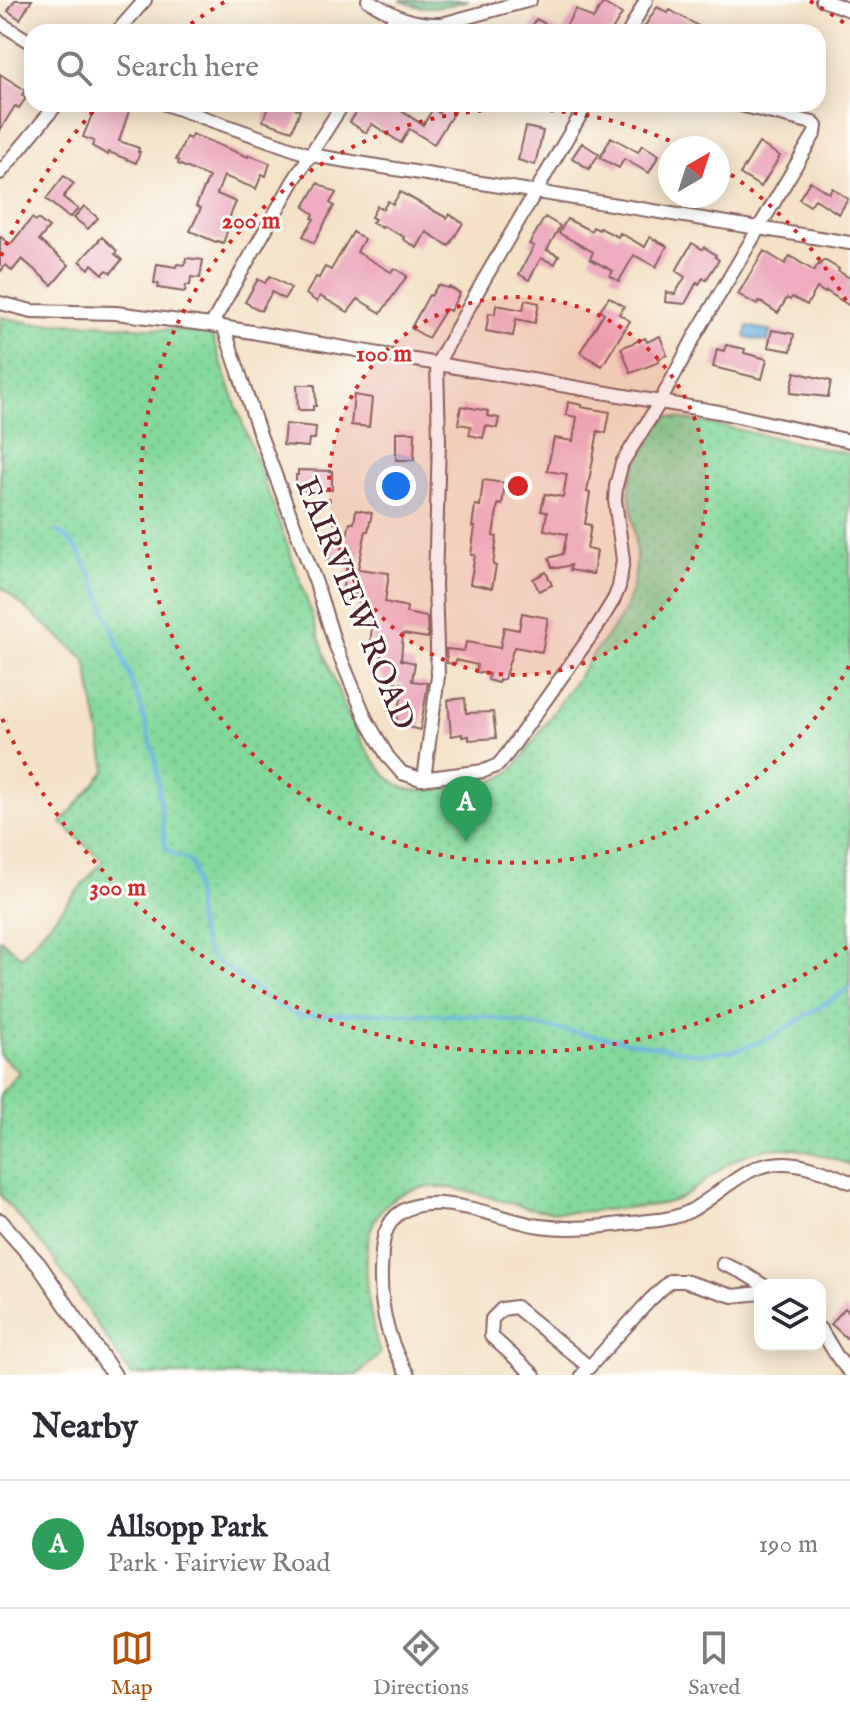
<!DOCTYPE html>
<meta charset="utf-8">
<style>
body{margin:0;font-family:"IM FELL English",serif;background:#f2f2f3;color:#2b2b33}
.controls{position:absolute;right:24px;bottom:24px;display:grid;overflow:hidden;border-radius:16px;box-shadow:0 4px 20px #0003}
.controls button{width:72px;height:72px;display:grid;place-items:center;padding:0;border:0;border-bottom:2px solid #e1e1e2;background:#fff;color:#2b2b33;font:40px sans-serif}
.compass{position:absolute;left:658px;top:136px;width:72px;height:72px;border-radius:50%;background:#fff;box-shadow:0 4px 20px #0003;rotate:39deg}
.you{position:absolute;left:396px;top:486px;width:28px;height:28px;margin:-20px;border:6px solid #fff;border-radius:50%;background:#1a73e8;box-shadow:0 0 0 12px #1a73e833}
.badge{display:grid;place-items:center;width:52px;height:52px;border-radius:50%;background:#b45309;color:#fff;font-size:26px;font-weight:700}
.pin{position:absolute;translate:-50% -66px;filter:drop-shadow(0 2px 4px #0008)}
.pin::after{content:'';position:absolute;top:42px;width:28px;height:24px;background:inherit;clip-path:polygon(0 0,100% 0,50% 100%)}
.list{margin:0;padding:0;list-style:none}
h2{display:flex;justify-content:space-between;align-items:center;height:104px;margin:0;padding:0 32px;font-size:34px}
h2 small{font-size:26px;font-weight:400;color:#7c7c81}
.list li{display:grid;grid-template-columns:52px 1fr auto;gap:24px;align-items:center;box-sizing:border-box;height:128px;padding:0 32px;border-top:2px solid #e1e1e2}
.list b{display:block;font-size:30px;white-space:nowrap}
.list p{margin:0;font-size:26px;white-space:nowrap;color:#7c7c81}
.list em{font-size:26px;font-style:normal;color:#7c7c81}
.icon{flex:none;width:44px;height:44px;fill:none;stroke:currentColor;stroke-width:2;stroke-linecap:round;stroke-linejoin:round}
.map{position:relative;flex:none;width:850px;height:1375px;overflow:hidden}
.search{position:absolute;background:#fff;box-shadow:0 4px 20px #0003;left:24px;right:24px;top:24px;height:88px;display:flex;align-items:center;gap:20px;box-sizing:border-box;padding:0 28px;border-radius:24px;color:#7c7c81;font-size:30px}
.sheet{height:232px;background:#fff}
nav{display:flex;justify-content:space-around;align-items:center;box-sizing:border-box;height:112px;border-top:2px solid #e1e1e2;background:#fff;font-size:22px;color:#7c7c81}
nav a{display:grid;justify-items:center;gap:4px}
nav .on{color:#b45309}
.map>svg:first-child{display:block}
</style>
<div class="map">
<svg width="850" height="1375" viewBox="0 0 850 1375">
<defs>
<pattern id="forest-crowns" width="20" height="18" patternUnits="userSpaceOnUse" patternTransform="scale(2)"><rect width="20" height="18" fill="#6ab882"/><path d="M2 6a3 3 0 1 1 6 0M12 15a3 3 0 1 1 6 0" fill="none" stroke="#59956b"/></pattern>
<pattern id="park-dots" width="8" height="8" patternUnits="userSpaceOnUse" patternTransform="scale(2)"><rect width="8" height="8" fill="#83d89a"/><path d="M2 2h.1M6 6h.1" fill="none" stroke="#73b985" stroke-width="1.8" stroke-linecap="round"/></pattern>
</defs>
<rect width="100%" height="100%" fill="#fdfcf7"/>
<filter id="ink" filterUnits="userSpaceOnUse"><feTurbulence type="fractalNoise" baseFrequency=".0125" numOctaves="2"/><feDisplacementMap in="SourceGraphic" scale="16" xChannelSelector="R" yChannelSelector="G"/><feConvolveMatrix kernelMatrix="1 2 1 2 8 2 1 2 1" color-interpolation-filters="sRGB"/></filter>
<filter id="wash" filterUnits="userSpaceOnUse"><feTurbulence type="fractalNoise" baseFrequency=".006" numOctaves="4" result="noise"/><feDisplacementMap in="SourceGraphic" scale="32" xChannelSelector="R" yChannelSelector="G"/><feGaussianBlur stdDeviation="1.8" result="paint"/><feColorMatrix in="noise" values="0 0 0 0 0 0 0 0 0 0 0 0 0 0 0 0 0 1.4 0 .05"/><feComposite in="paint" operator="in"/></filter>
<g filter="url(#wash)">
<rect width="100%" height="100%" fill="#f4e1c6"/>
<!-- forest -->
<path fill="url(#forest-crowns)" stroke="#5a6c56" stroke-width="2" d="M400 0H469C444 7 424 12 400 0Z"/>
<!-- park -->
<path fill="url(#park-dots)" stroke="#667c62" stroke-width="2" d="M0 317 31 323 98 324 211 333C239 417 271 499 301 583 322 642 343 728 386 775 401 792 420 792 441 789 460 787 484 787 500 778 517 770 529 748 539 733 558 706 576 680 594 653 602 642 612 631 619 619 639 585 638 558 633 520 631 506 628 492 631 478 636 456 655 435 667 416L716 425 850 454V1165C804 1147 767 1137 723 1167 708 1178 695 1191 678 1199 662 1206 643 1206 625 1208 592 1211 560 1215 528 1208 484 1198 428 1169 388 1203 351 1234 369 1314 380 1354L357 1375H131L51 1255 0 1195V1094L19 1072 0 1055V939L21 957 103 861 61 823 106 770 86 660 0 586Z"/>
<!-- water -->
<path fill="#67b2e0" stroke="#586886" stroke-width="2" d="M748 326 770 331 768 342 745 337Z"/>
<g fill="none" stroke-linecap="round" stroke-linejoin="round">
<!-- stream -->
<path stroke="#67b2e0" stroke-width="4" d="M57 531 70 541 80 553 99 592 140 704 156 762 165 846C175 861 184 852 192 865 198 894 193 931 210 956L280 1007 301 1016 376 1013 482 1016 699 1054 734 1051 770 1038 850 988"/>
</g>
<g id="blocks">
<!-- building -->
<path fill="#edacbf" d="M15 0H32L20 19 8 11Z
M603 3 622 14 611 32H562L576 9 593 19Z
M657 7 668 13 670 10 709 32H641Z
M536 19 561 32H529Z
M0 74 25 90 22 95 26 98 19 108 15 106 0 130Z
M75 104H126L125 106 130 108 119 141 139 148 138 152H140L136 163 109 152 108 155 92 146 94 141 83 137 93 112Z
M269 104H282L300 110 292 131 263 121Z
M362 104H391L423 125 433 109 439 113 445 104H448L456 109 434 144 409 129 401 143 372 124 366 133 350 122Z
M526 127 543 131 535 165 518 160Z
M192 134 248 157 249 155 270 163 266 176 262 174 256 189 224 176 217 194 236 202 224 230 227 232 223 243 217 241 216 242 190 231 201 208 196 206 209 177 178 164 179 161 176 160 186 137 190 139Z
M611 137 638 152 642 145 659 155 649 173 624 159 619 168 600 158Z
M582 143 599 154 589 169 572 158Z
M759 143 780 156 761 187 740 174Z
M64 176 74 184 63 197 78 209 71 217 69 216 68 217 46 199Z
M810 181 829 193 832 188 848 199 839 214 815 199 810 206 799 199Z
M318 183 336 193 330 203 334 206 314 243 303 236 314 219 312 218 314 214 304 207Z
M400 192 447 218 449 214 463 223 449 246 426 232 417 248 403 239 404 237 383 226 382 228 372 223 375 219 371 217 377 206 383 209 388 201 393 204Z
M84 206 98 218 88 229 74 218Z
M545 217 560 226 547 250 559 256 555 264 541 258 529 280 519 274 534 246 529 244Z
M32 218 36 221 38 219 49 228 39 240 69 265 52 285 22 259 12 271 6 265 0 272V236L10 245Z
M567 219 591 231 593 227 599 230 600 228 618 237 620 233 645 247 650 237 667 246 656 267 634 255 619 281 610 276 613 271 590 259 593 252 559 233Z
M353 232 364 239 357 252 391 272 394 268 407 276 381 313 358 299 348 312 320 296 317 302 306 294 316 277 319 278 325 267 331 270Z
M102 237 117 251 115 254 122 260 111 273 107 270 103 274 92 264 89 269 80 261Z
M692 243 702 249 704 247 716 255 715 257 719 260 706 280 703 278 699 284 697 282 685 304 665 302 666 292 675 294 685 277 676 271Z
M764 251 785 264 790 256 814 271 818 265H819L824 260 839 269 838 271 850 278V306L826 291 825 293 817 288 807 305 792 297 790 300 787 298 778 313 759 301 757 305 738 294Z
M186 258 203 260 200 278 191 277 190 285H186L185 292 158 288 159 284 154 283 157 264 176 267 177 264 185 265Z
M270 276 291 288 284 299 272 292 261 311 245 302 258 279 265 283Z
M438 285 448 288 449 287 460 293 450 311 446 309 428 338 411 328 429 295 431 296Z
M609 297 624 306 619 314 630 321 602 366 580 352 604 313 600 310Z
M525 300 539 303 535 323 516 319 513 336 486 331 489 313 495 314 496 305 523 310Z
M772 330 794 334 791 351 768 347Z
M660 336 667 355 658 359 659 362 631 373 621 348 645 338 647 342Z
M726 345 745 349 744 353 767 359 762 379 713 367 717 349 724 351Z
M795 372 831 381 828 397 790 393Z
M297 385H315L316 406H313V410H298Z
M354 395 372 398 369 427 351 425Z
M568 402 582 405 581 407 610 412 606 433 598 431 587 492 590 493 585 524 591 525 587 549 597 551 593 574 570 570 571 565 558 568 552 567 549 558 563 554 567 534 544 530 547 512 541 511 545 494 563 497 567 474 547 471 554 438 573 441 577 417 566 415Z
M461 406 488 411 487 416 499 418 497 428 486 426 483 438 469 435 471 426 458 424Z
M285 424 316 427 315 439H309L308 447 283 445Z
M396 432H415L414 460H396Z
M298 470 332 471V490H296V475H298Z
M483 480 505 483 502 505 498 504 493 536 497 537 493 565 496 566 492 588 470 584 475 555H471L475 527H472L475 505 480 506Z
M356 510 372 513 368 531H366L358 569 389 573 385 602 407 607 406 613 427 617 428 638 403 634 401 660 415 663 412 681 428 683 420 730 396 724 404 684 383 680V676L378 675 383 650 370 649 372 623 355 619 361 595 342 592 347 564 328 560 333 534 347 536 350 523H354Z
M546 572 552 585 539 591 533 579Z
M522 613 548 618 542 652 514 647 504 679 499 680 498 683 488 680 489 674 476 672 477 665 456 660 455 664 447 663 446 649 464 651 466 642 500 648 504 627 519 630Z
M465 698 466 713 493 712 496 738 469 740V736L462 737V734L451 736 448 700Z
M845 1308 850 1313V1341L831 1324Z"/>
</g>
</g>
<g filter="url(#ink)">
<use href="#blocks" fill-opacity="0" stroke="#866361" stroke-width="2"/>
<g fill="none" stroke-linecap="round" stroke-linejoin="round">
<!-- minor casing -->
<g stroke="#866361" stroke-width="16">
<path id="minor" d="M368 0C395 16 410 25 442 24L530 0
M822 0 850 10
M0 23 32 43
M117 32 145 0
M387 32 395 16
M629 32 646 0
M165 104 310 155 850 243
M0 173 57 104
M0 303 32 311 116 313 211 325 660 402 719 412 850 441
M211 325 294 180 343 104
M224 328 259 432 316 583 335 644 366 719 388 757 402 773 421 779 484 771 498 765 507 754 597 627 614 599 619 587 623 560 615 500 616 486 622 463 660 402 696 334 815 133 816 126 813 123 736 104
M424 779 438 676 435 585 439 440 437 364 485 278 587 104
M723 1264 742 1272 763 1285
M820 1329C832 1345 834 1357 850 1372
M408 1375C388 1343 380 1308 381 1271 382 1259 381 1246 385 1234 405 1174 500 1221 540 1226 576 1231 612 1225 649 1221 663 1220 677 1218 690 1211 723 1193 745 1162 786 1163 808 1164 830 1173 850 1182
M534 1375 491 1336 492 1319 502 1309 516 1307 589 1367
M582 1375 650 1300 670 1281H684L733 1296 760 1293"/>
</g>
<!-- tertiary casing -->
<g stroke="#866361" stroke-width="18">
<path id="tertiary" d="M0 1221 39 1265 114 1375"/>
</g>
<!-- minor -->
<use href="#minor" stroke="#fff" stroke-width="12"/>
<!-- tertiary -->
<use href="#tertiary" stroke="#fff" stroke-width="14"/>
</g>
</g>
<!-- distance rings -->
<circle cx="518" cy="486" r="189" fill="#d62828" fill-opacity=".12"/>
<g fill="none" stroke="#d62828" stroke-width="4" stroke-dasharray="4 8">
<circle cx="518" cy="486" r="189"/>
<path d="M849 666A377 377 0 1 1 683 147M721 168A377 377 0 0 1 849 306"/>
<path d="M847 947A566 566 0 0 1 1 716M1 256A566 566 0 0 1 97 107M181 31A566 566 0 0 1 226 1M810 1A566 566 0 0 1 847 25"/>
</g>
<g text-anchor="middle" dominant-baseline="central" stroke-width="6" stroke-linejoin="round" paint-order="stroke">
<!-- street labels -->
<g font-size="32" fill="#4a1f2b" stroke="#fdfcf7">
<text transform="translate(354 604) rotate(68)">FAIRVIEW ROAD</text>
</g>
</g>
<circle cx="518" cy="486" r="12" fill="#d62828" stroke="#fdfcf7" stroke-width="4"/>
<g font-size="24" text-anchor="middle" font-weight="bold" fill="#d62828" stroke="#fdfcf7" stroke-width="6" stroke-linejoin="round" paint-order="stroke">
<text x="251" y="228">200 m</text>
<text x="384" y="361">100 m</text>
<text x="118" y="895">300 m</text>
</g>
</svg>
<div class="controls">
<button><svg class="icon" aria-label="layers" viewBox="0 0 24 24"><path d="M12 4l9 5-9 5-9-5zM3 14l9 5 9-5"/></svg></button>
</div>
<svg class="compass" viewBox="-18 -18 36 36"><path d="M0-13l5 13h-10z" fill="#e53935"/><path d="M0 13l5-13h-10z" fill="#7c7c81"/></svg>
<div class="you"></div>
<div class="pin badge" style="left:466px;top:842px;background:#2e9e5b">A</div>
<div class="search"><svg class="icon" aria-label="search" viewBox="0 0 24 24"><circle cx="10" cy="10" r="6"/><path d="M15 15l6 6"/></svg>Search here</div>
</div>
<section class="sheet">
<h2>Nearby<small></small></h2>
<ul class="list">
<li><span class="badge" style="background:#2e9e5b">A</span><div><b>Allsopp Park</b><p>Park · Fairview Road</p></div><em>190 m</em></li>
</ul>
</section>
<nav>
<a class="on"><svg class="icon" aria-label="map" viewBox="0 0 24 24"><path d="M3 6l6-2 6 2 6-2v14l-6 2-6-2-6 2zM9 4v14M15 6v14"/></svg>Map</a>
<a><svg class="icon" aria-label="directions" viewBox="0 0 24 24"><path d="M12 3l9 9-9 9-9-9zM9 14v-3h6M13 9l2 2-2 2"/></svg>Directions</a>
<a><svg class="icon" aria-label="saved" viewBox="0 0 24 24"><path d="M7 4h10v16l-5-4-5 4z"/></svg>Saved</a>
</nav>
